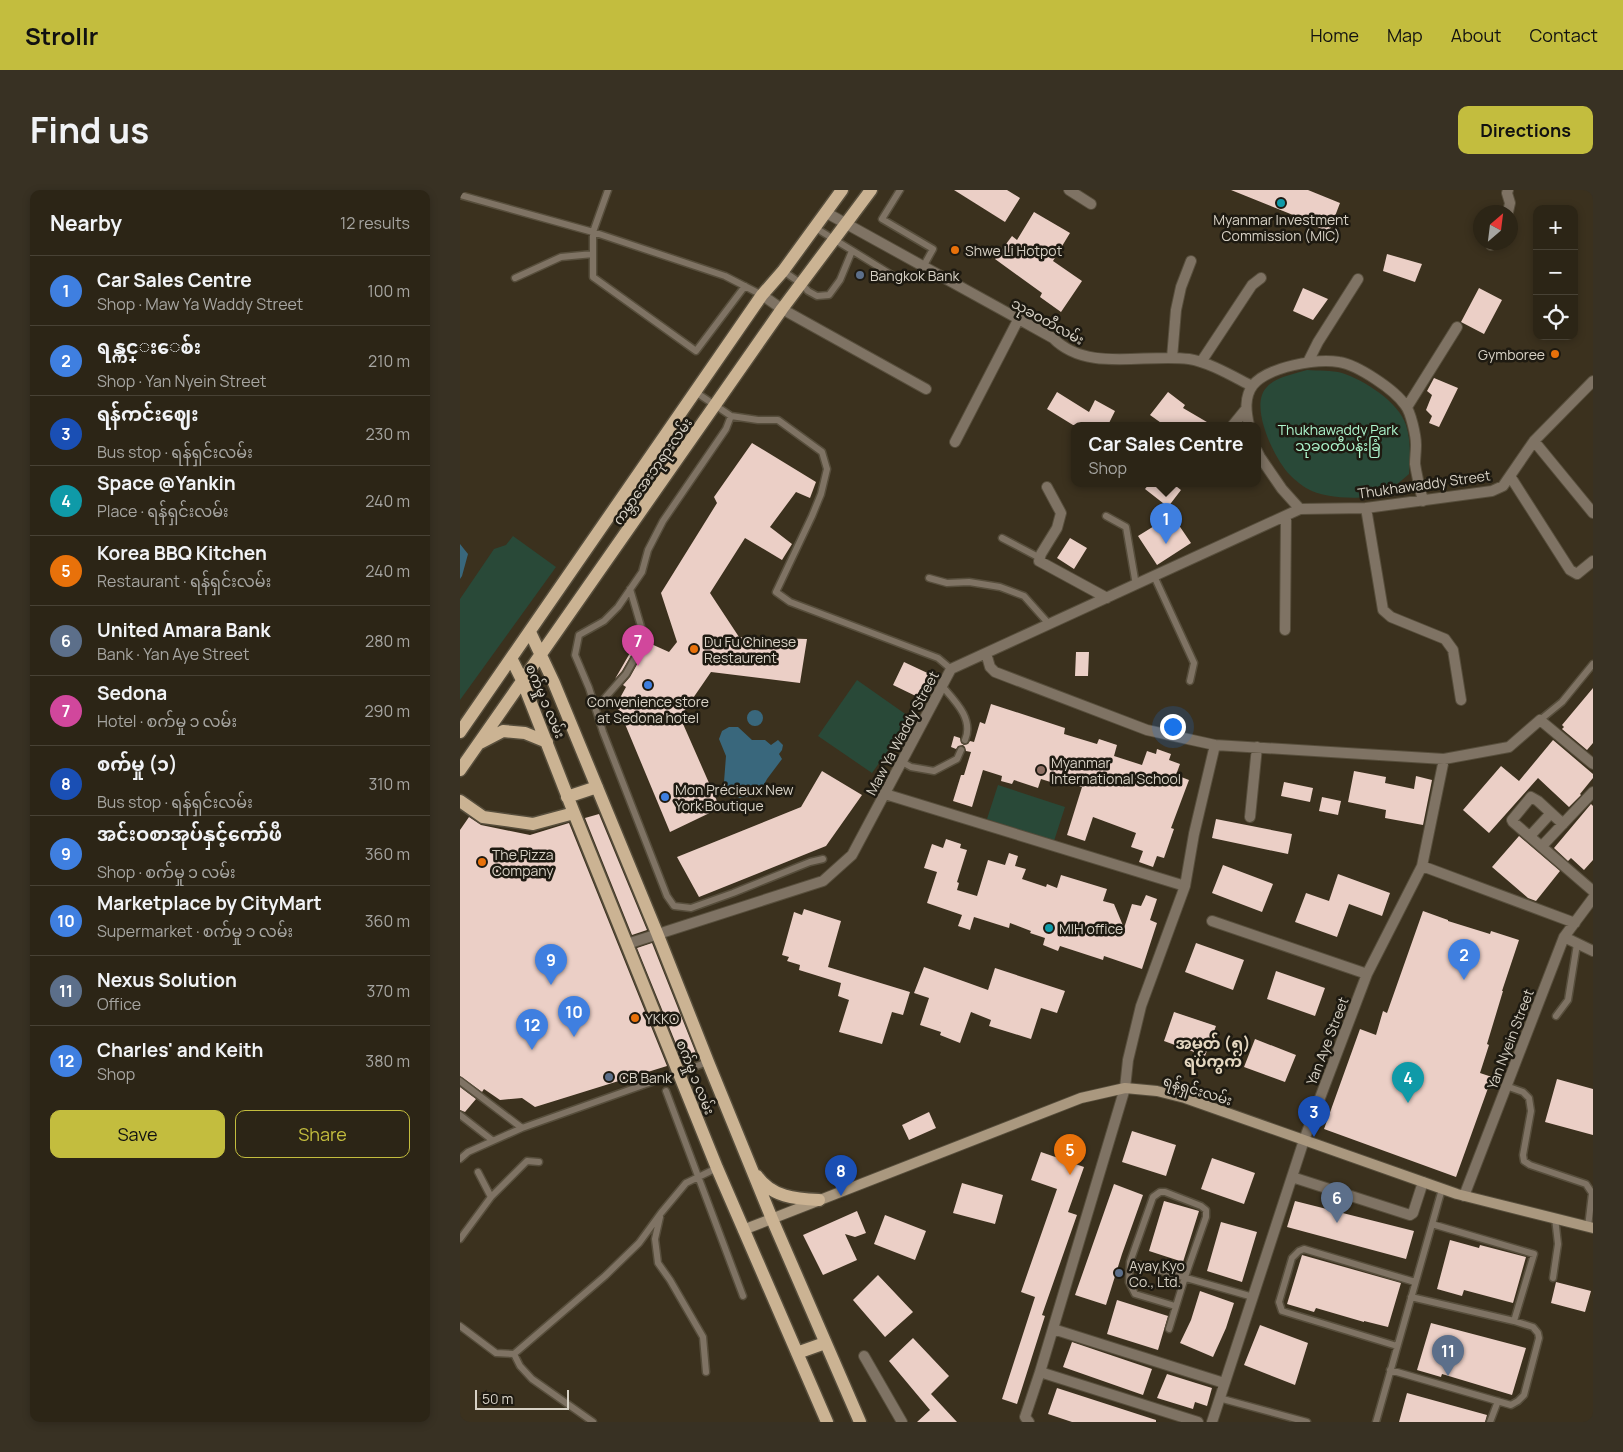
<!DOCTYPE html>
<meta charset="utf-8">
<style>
body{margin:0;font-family:Manrope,"Noto Sans Myanmar",sans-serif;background:#383123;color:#f1f3f6}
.controls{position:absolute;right:15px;top:15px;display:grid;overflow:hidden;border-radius:10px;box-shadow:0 2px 8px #0003}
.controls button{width:45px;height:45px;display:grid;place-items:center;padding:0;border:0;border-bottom:1px solid #484235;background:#2c2516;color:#f1f3f6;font:25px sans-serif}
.compass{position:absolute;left:1013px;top:15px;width:45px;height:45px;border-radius:50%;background:#2c2516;box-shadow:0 2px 8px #0003;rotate:28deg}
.scale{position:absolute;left:15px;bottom:12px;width:94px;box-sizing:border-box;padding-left:5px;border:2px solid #d7d1c5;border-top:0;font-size:14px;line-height:18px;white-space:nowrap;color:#d7d1c5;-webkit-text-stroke:4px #1e1a11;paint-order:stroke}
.you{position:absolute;left:712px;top:536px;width:18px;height:18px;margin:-12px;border:4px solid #fff;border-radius:50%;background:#1a73e8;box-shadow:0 0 0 8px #1a73e833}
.badge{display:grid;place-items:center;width:32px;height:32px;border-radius:50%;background:#c3bd3e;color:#fff;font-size:16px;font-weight:700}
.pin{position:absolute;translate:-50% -41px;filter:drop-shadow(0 1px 2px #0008)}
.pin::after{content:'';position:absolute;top:26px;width:18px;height:15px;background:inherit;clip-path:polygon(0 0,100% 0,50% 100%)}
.popup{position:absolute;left:611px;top:232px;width:190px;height:65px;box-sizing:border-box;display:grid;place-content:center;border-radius:10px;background:#2c2516;filter:drop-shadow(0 1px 4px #0005);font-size:16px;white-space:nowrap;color:#a6a5a1}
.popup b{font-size:19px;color:#f1f3f6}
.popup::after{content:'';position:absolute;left:50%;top:100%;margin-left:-10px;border:10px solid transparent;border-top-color:#2c2516}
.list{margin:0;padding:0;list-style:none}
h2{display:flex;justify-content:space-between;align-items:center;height:65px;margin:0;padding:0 20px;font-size:21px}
h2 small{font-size:16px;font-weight:400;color:#a6a5a1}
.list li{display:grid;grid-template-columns:32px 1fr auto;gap:15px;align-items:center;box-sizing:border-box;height:70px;padding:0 20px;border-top:1px solid #484235}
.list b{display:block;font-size:19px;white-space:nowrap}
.list p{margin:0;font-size:16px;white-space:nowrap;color:#a6a5a1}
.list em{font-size:16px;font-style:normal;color:#a6a5a1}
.actions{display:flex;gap:10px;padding:15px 20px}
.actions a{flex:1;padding:11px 0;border:1px solid #c3bd3e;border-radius:10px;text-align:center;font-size:18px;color:#c3bd3e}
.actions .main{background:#c3bd3e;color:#111}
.icon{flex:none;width:28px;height:28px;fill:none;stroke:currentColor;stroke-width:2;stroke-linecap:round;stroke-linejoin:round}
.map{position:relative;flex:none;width:1133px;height:1232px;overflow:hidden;border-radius:10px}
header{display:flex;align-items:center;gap:30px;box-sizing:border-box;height:70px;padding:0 25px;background:#c3bd3e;color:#111}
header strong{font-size:24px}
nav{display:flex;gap:28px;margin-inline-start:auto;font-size:18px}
.intro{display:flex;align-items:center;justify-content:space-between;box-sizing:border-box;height:120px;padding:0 30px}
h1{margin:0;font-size:35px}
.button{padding:12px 22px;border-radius:10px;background:#c3bd3e;color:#111;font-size:18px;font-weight:700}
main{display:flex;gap:30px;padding:0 30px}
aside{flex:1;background:#2c2516;border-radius:10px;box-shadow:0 2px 8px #0003}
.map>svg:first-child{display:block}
</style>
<header>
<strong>Strollr</strong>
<nav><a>Home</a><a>Map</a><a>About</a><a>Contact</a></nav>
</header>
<div class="intro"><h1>Find us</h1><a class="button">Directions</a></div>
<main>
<aside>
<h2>Nearby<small>12 results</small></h2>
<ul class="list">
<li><span class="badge" style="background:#3f7fe0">1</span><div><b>Car Sales Centre</b><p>Shop · Maw Ya Waddy Street</p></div><em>100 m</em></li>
<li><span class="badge" style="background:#3f7fe0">2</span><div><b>ရန္ကင္းေစ်း</b><p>Shop · Yan Nyein Street</p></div><em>210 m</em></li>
<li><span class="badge" style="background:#1a4fb4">3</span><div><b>ရန်ကင်းဈေး</b><p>Bus stop · ရန်ရှင်းလမ်း</p></div><em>230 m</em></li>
<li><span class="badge" style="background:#0f9aa8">4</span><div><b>Space @Yankin</b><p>Place · ရန်ရှင်းလမ်း</p></div><em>240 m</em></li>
<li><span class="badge" style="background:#e8710a">5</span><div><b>Korea BBQ Kitchen</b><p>Restaurant · ရန်ရှင်းလမ်း</p></div><em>240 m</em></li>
<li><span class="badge" style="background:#5c6f8a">6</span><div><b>United Amara Bank</b><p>Bank · Yan Aye Street</p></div><em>280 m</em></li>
<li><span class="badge" style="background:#d1479c">7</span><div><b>Sedona</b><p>Hotel · စက်မှု ၁ လမ်း</p></div><em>290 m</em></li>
<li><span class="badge" style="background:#1a4fb4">8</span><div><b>စက်မှု (၁)</b><p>Bus stop · ရန်ရှင်းလမ်း</p></div><em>310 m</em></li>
<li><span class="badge" style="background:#3f7fe0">9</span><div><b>အင်းဝစာအုပ်နှင့်ကော်ဖီ</b><p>Shop · စက်မှု ၁ လမ်း</p></div><em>360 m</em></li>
<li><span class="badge" style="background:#3f7fe0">10</span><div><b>Marketplace by CityMart</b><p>Supermarket · စက်မှု ၁ လမ်း</p></div><em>360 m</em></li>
<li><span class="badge" style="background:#5c6f8a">11</span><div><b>Nexus Solution</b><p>Office</p></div><em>370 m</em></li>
<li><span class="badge" style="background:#3f7fe0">12</span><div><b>Charles' and Keith</b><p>Shop</p></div><em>380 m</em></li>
</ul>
<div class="actions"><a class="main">Save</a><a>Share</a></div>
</aside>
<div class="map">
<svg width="1133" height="1232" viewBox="0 0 1133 1232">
<rect width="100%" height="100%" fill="#3b311e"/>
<!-- green -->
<path fill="#294938" d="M847 180C858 181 872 180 882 183 904 190 939 212 946 235 951 250 950 269 949 284 939 293 929 301 916 305 901 310 862 308 848 299 842 296 835 290 830 285 815 270 789 217 806 198 815 187 834 184 847 180Z
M53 346 96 377 0 510V409L34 359 46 355Z
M397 490 451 528 412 583 358 546Z
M538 595 605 617 594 651 527 629Z"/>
<!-- water -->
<path fill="#39677c" d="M0 354 8 364 2 386 0 389Z
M287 528a8 8 0 1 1 16 0a8 8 0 1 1-16 0Z
M269 537H278L292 550H305L311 555 318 550 323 555 322 560 319 564 322 569 307 589 301 600 295 605 280 608 272 605 264 592 266 566 259 549 262 541Z"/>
<!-- building -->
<path fill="#ebcfc6" d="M494 0H547L560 8 545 32Z
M771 0H848L880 13 869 42 838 29V27Z
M574 22 610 43 593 71 622 91 601 122 580 107 582 103 535 69 552 46 557 50Z
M927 64 962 74 955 92 923 81Z
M843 98 868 109 853 130 833 121Z
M1019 98 1042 110 1024 144 1001 132Z
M974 188 998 198 979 237 969 233 972 226 966 220 972 205 967 201Z
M597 202 629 222 635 210 655 221 648 235H613L587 219Z
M708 202 725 215 723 218 752 235H704L690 225Z
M292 253 356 292 350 308 336 302 310 337 332 354 322 370 285 348 250 403 279 447 347 449 340 493 251 482 220 527 260 618 210 642 165 534 169 528 155 517 166 497 163 495 170 487 189 453 209 462 217 452 201 403 257 313 254 307Z
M690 293H712L721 300 708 317 685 299Z
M712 325 731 353 697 375 678 346Z
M610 348 627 358 614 379 597 368Z
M178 449 180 450 162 481 155 489Z
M616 462H629L628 486H615Z
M444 472 476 487 464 510 433 495Z
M1133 498V553L1127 560 1102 539 1104 537 1102 535Z
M531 514 605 538 604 544 637 554 639 549 657 555 654 566 682 575 687 561 696 564 697 559 711 564 709 570 720 574 716 585 729 590 711 638 714 639 704 668 697 666 693 677 679 672 683 661 671 657 676 643 633 627 625 651 607 645 622 597 601 590 600 595 581 589 578 598 554 590 552 594 541 591 542 586 523 580 512 617 493 611 501 585H504L511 562 506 561 505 557 503 555 498 556 496 559 491 557 494 546 500 548 501 553 504 555 508 554 510 551 514 552 520 532 525 534Z
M1093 550 1133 584V588L1120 604 1121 605 1109 617 1078 588 1029 643 1003 620 1041 576 1059 591Z
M362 581 402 605 366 656 239 707 217 667 341 617Z
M894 581 926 587 925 593 954 599 956 586 972 590 963 635 925 628 926 620 888 612Z
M824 592 853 598 850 612 821 606Z
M862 607 881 611 878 625 859 621Z
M1131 614 1133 616V670L1124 680 1111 668 1108 671 1094 658Z
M139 624 141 629 187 740 172 745 125 628Z
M9 627 21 635 70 645 109 633 207 876 75 917 62 908 40 910 24 899 22 902 0 886V640Z
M756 629 832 644 828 664 752 648Z
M1059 646 1100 681 1076 711 1068 708 1032 677Z
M486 649 501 654 500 658 507 660 497 692 499 693 497 700 517 706 528 670 545 675 549 663 558 666 555 676 566 679 562 689 586 697 587 694 597 698 601 685 647 699 643 711 654 714 664 738 672 714 681 716 686 705 697 709 690 730 697 733 682 779 644 766 643 770 600 756 598 761 583 755 585 748 570 743 571 741 550 733 549 738 514 727 510 740 498 736 502 725 467 713 477 682 464 678 472 654 483 658Z
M763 675 813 694 802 722 752 703Z
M878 684 930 703 922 726 889 714 877 747 835 732 846 703 869 711Z
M344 719 381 731 368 777 450 802 443 825 432 822 422 854 379 842 389 810 378 806 381 793 339 780 340 775 327 771 329 767 322 765 334 722 342 725Z
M963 721 988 730V731L1030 744 1031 741 1059 750 1042 801H1043L1027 854 1029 855 1020 883 1032 887 996 987 864 939 900 839 916 845 923 821 927 823Z
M192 753 237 866 223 871 177 758Z
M736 753 784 770 773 800 725 782Z
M464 777 528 800 535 778 605 801 597 823 581 818 571 849 529 836 531 830 511 822 500 853 480 845 481 842 460 835 469 808 454 803Z
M816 781 865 798 855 826 807 809Z
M714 822 756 836 745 866 704 851Z
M795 849 836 865 825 892 784 877Z
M1097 889 1133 899V945L1085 932Z
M0 897 16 909 5 922 0 920Z
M469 922 476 938 449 950 442 935Z
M672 941 716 955 706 986 662 972Z
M581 962 624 977 608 1022 617 1025 582 1125 585 1126 557 1214 542 1209 575 1107 561 1102 597 999 571 990Z
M752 968 795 983 784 1014 741 999Z
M502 993 543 1005 535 1034 493 1023Z
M654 994 683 1005 662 1064 646 1115 615 1105Z
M704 1011 739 1021 723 1072 689 1061Z
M835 1011 954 1041 946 1069 827 1037Z
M397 1021 406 1043 395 1047 385 1044 397 1070 363 1085 343 1045Z
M425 1025 466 1041 455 1070 414 1054Z
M761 1032 797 1042 782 1092 747 1081Z
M990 1050 1019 1058 1020 1055 1066 1067 1053 1113 1004 1100 1002 1106 977 1099Z
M842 1065 941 1093 928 1137 904 1131V1132L856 1118 854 1122 827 1114Z
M418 1085 453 1122 425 1147 393 1110Z
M1096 1092 1131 1101 1125 1122 1091 1113Z
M740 1101 774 1113 766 1138 753 1167 720 1153 731 1130Z
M657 1110 708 1126 698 1160 647 1144Z
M971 1133 1066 1158 1052 1205 982 1184 981 1187 957 1180Z
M800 1135 848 1153 835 1195 784 1175Z
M453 1148 489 1186 471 1204 497 1232H457L470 1220 429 1171Z
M612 1152 692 1179 683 1205 603 1177Z
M707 1184 752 1198 747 1216 735 1212 733 1219 697 1208Z
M597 1198 696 1230V1232H612L588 1224Z
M947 1203 1027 1225 1025 1232H939Z"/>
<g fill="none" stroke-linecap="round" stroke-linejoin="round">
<!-- lane casing -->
<g stroke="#574e3c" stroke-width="9">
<path id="lane" d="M148 0 133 42V87L236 161 285 96
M440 0 422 29 473 59 463 77
M0 5 133 42 265 86 302 105
M354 37 432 85
M323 81 342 94 348 101 357 106 369 105 380 90 392 61
M55 88 101 67 133 64
M234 201 271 226 266 239 203 331 188 360 182 382 158 417 144 431 119 445 115 465 129 498 143 542 207 706 214 716 231 718 273 703 350 672 363 669
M271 226 298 230H318L362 262 367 279 361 304 352 326 316 402 330 412 478 468 491 479
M646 326 666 337 676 395
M542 348 580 368
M694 386 734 473 730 491
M469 388 487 393 509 392 540 397 564 406 589 434
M482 496C495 511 514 529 505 550
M136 518 166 484 185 450 170 399
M1080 530 1102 512 1133 474
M442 572 451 577 474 581 497 569 501 560
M1096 826 1108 810 1117 754
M0 891 62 938
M1046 896 1063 902 1069 908 1071 921 1063 965 1064 971 1070 975 1126 994 1132 1003 1128 1037
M206 901 283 1106
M0 925 32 950
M0 969 8 962 62 938 248 872
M18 982 31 1007
M200 1027 195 1049 198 1073 210 1090 243 1147 246 1182
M972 1034 1074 1064 1054 1131
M0 1049 31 1007 67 971 79 972
M670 1072 669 1092 675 1104 715 1116
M1093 1088 1098 1054 1095 1028
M0 1136 36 1163 54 1164
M709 1139 725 1087 746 1027V1020L741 1016 705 1002H700L693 1007 670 1072 793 1107
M937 1156 822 1121 819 1112 832 1068 839 1061 844 1059 955 1092
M930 1180 1051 1215 1058 1211 1064 1205 1079 1148 1078 1143 1073 1137 1054 1131 951 1107
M759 1208 847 1232
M133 1232 72 1189 60 1176 54 1164 145 1086 179 1053 201 1023 226 993 257 978
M916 1232 982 999
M1030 1232 1038 1211"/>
</g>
<!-- street casing -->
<g stroke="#574e3c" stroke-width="12">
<path id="street" d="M609 0 631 14
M365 22 593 148C627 183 685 163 729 169 749 172 774 187 792 196
M1048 22 1050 13 1047 3 1048 0
M1031 55 1034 52
M302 105 322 119 466 199
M712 168 716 120 721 97 731 71
M741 172 792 95 801 88
M848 172 858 152 898 89
M947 217 997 137
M773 235 786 219
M789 235C786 222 784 207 793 195 808 177 857 168 879 172 898 175 935 200 945 215 951 222 956 246 956 255 956 261 955 268 955 274 957 287 960 299 963 311
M1074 251 1133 323
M495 252 558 130
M797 261 800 267 822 299 840 319
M1050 286 1110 380 1117 384 1133 371
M587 297 601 323 597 338 581 364 579 371 647 408
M906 318 923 420 931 427 985 449 993 460 1001 510
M825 440 826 326
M526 463 530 477 535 482 687 540 755 555 984 569 1049 557 1080 530 1133 574
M425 604 725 696
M790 627 797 557
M1103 634 1078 611 1071 607 1052 630 1053 632 1133 701
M1070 646 1091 623
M1082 656 1133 602
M962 676 1115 733
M752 731 907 784
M1104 747 1133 761
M167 754 363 691 392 665 491 479 840 319 906 318 1032 301 1043 296 1074 251 1133 191
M832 987 950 1025 953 1023 963 992
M1004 1006 1104 747 1133 708
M593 1139 764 1193
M404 1166 442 1232
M580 1182 738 1232
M569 1232 565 1227 580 1182 665 898 668 870 681 816 725 696 734 644 755 555
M752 1232 844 950 907 784 962 676 984 569"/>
</g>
<!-- secondary casing -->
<g stroke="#574e3c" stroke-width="12">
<path id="secondary" d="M283 1040 621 908 665 898 697 901 725 908 997 1004 1133 1038"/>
</g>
<!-- primary casing -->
<g stroke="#574e3c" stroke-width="15">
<path id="primary" d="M70 442 94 493 197 743 248 872 312 1029 400 1232
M51 468 62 490 114 623 257 978 367 1232
M0 542 302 105 323 81 382 0
M20 553 43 541 65 543 87 552
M0 580 322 119 411 0
M107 607 137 597
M0 611 23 627 73 634 114 623
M297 986C312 1007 335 1009 359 1010
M337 1163 365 1153"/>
</g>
<!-- lane -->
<use href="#lane" stroke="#7f7364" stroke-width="6"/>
<!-- street -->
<use href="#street" stroke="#7f7364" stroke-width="10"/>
<!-- secondary -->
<use href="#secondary" stroke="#aa987f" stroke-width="10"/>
<!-- primary -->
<use href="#primary" stroke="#cbb393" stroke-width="12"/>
</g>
<!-- markers -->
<g fill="#0f9aa8" stroke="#1e1a11" stroke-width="2">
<circle cx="821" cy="13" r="5"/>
<circle cx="589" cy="738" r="5"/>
</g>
<g fill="#e8710a" stroke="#1e1a11" stroke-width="2">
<circle cx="495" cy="60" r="5"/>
<circle cx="1095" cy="164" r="5"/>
<circle cx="234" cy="459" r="5"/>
<circle cx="22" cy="672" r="5"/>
<circle cx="175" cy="828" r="5"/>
</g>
<g fill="#5c6f8a" stroke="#1e1a11" stroke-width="2">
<circle cx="400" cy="85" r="5"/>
<circle cx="149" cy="887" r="5"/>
<circle cx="659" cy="1083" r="5"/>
</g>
<g fill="#3f7fe0" stroke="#1e1a11" stroke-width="2">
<circle cx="188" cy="495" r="5"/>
<circle cx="205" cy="607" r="5"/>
</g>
<circle fill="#8d6e63" stroke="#1e1a11" stroke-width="2" cx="581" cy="580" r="5"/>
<g text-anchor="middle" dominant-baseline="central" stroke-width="5" stroke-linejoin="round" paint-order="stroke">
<!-- poi labels -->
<g font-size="14" fill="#d7d1c5" stroke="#1e1a11" text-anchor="start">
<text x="821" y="29" text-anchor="middle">Myanmar Investment<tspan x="821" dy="16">Commission (MIC)</tspan></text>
<text x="505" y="60">Shwe Li Hotpot</text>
<text x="410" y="85">Bangkok Bank</text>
<text x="1085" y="164" text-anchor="end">Gymboree</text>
<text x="244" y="451">Du Fu Chinese<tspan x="244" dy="16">Restaurent</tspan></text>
<text x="188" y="511" text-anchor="middle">Convenience store<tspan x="188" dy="16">at Sedona hotel</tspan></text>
<text x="591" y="572">Myanmar<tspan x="591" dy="16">International School</tspan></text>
<text x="215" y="599">Mon Précieux New<tspan x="215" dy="16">York Boutique</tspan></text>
<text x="32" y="664">The Pizza<tspan x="32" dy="16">Company</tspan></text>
<text x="599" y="738">MIH office</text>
<text x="185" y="828">YKKO</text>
<text x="159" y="887">CB Bank</text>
<text x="669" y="1075">Ayay Kyo<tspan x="669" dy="16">Co., Ltd.</tspan></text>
</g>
<!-- street labels -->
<g font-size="14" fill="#d7d1c5" stroke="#1e1a11">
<text transform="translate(588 131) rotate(29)">သုခဝတီလမ်း</text>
<text transform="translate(192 281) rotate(-55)">ကမ္ဘာအေးဘုရားလမ်း</text>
<text transform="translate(964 294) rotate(-8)">Thukhawaddy Street</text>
<text transform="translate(86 511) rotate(67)">စက်မှု ၁ လမ်း</text>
<text transform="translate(442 543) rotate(-62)">Maw Ya Waddy Street</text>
<text transform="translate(1050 849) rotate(-69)">Yan Nyein Street</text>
<text transform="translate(867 851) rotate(-69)">Yan Aye Street</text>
<text transform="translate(236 887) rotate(68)">စက်မှု ၁ လမ်း</text>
<text transform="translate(738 900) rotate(17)">ရန်ရှင်းလမ်း</text>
</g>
<!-- park labels -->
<g font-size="14" fill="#adf5cd" stroke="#1e1a11">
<text x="878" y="239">Thukhawaddy Park<tspan x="878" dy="16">သုခဝတီပန်းခြံ</tspan></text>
</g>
<!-- quarter labels -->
<g font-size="16" font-weight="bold" fill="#e4d7c0" stroke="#1e1a11">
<text x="753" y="853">အမှတ် (၅)<tspan x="753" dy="18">ရပ်ကွက်</tspan></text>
</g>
</g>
</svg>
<div class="controls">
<button>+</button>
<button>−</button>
<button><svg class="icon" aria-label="locate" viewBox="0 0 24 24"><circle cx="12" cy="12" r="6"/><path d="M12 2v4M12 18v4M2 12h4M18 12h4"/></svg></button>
</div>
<svg class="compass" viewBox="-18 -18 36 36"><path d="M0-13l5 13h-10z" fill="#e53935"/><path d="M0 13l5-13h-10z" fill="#a6a5a1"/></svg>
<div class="scale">50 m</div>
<div class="you"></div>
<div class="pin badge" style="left:706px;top:354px;background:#3f7fe0">1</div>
<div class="popup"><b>Car Sales Centre</b>Shop</div>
<div class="pin badge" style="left:1004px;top:790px;background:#3f7fe0">2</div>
<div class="pin badge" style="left:854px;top:947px;background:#1a4fb4">3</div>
<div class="pin badge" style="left:948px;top:913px;background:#0f9aa8">4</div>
<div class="pin badge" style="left:610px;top:985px;background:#e8710a">5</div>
<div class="pin badge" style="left:877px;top:1033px;background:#5c6f8a">6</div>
<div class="pin badge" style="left:178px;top:476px;background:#d1479c">7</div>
<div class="pin badge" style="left:381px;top:1006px;background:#1a4fb4">8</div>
<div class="pin badge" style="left:91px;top:795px;background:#3f7fe0">9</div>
<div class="pin badge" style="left:114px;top:847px;background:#3f7fe0">10</div>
<div class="pin badge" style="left:988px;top:1186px;background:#5c6f8a">11</div>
<div class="pin badge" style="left:72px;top:860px;background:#3f7fe0">12</div>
</div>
</main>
